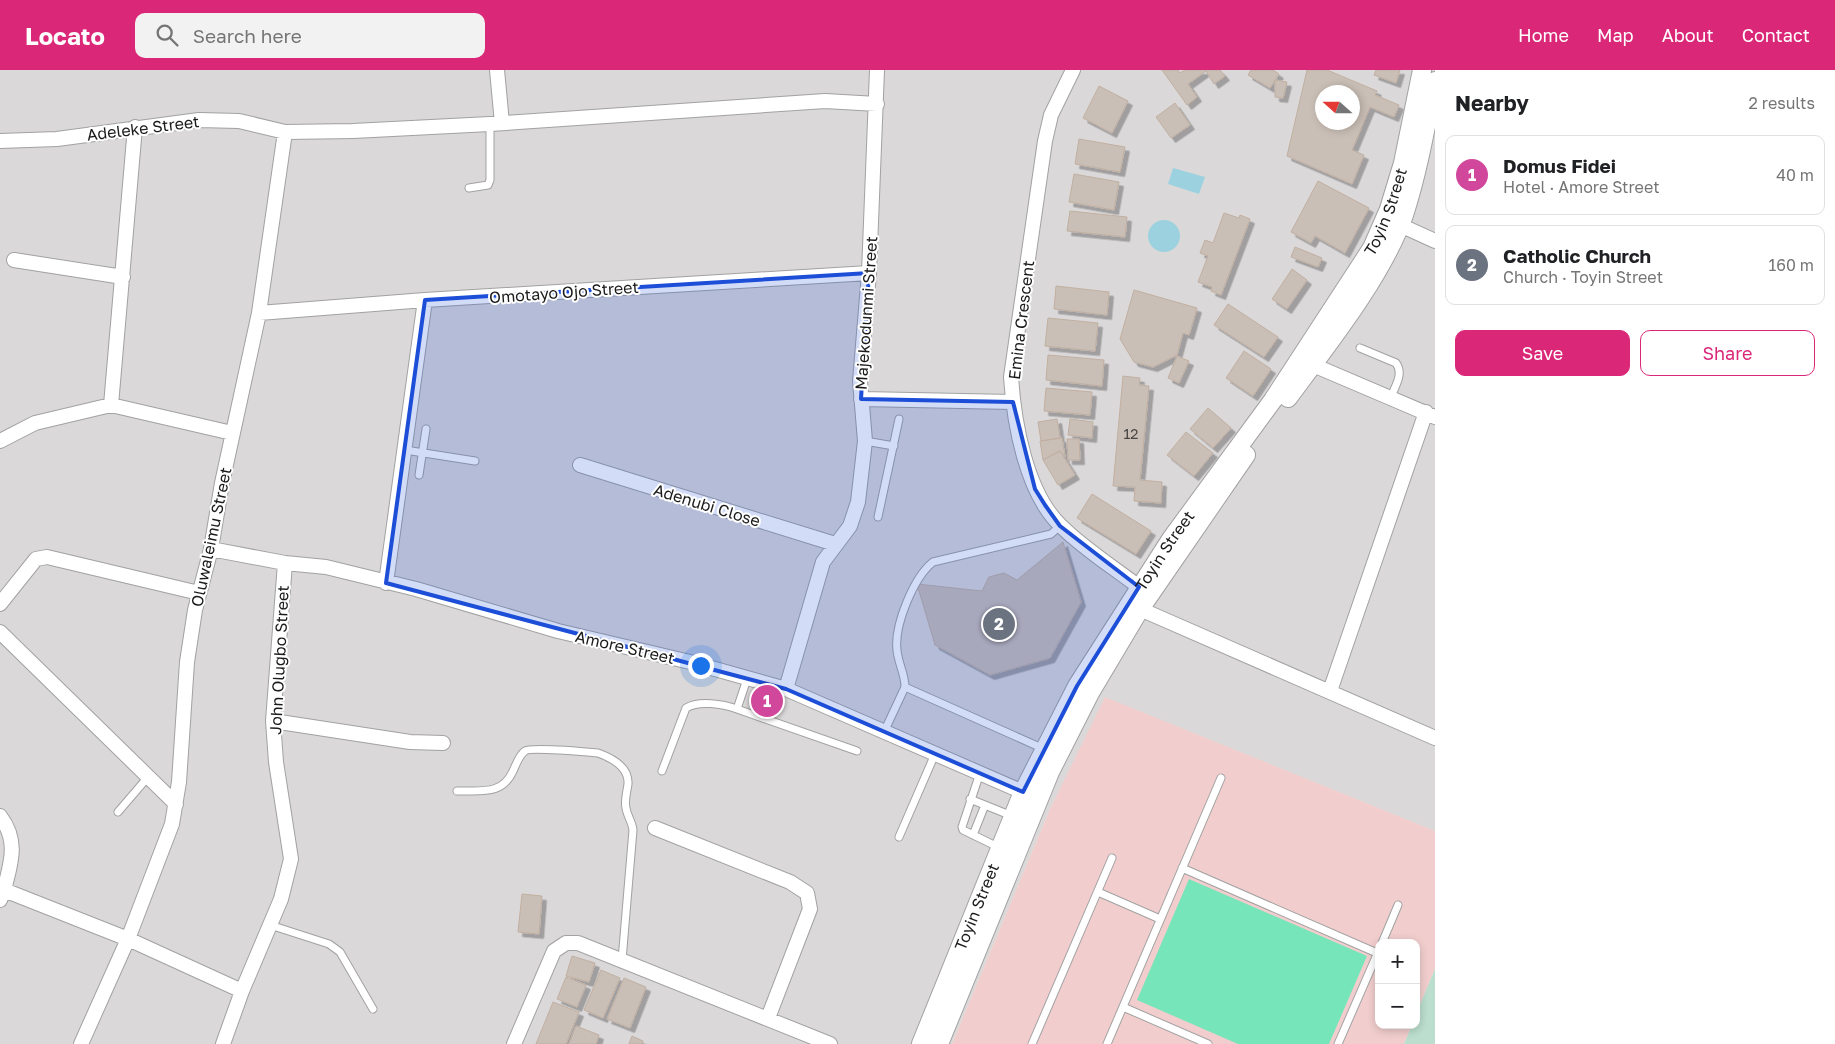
<!DOCTYPE html>
<meta charset="utf-8">
<style>
body{margin:0;font-family:"Golos Text",sans-serif;background:#f2f2f2;color:#202124}
.controls{position:absolute;right:15px;bottom:15px;display:grid;overflow:hidden;border-radius:10px;box-shadow:0 2px 8px #0003}
.controls button{width:45px;height:45px;display:grid;place-items:center;padding:0;border:0;border-bottom:1px solid #e0e0e0;background:#fff;color:#202124;font:25px sans-serif}
.compass{position:absolute;left:1315px;top:15px;width:45px;height:45px;border-radius:50%;background:#fff;box-shadow:0 2px 8px #0003;rotate:291deg}
.you{position:absolute;left:700px;top:595px;width:18px;height:18px;margin:-12px;border:4px solid #fff;border-radius:50%;background:#1a73e8;box-shadow:0 0 0 8px #1a73e833}
.badge{display:grid;place-items:center;width:32px;height:32px;border-radius:50%;background:#db2777;color:#fff;font-size:16px;font-weight:700}
.pin{position:absolute;translate:-50% -50%;border:2px solid #fff;box-shadow:0 1px 5px #0006}
.list{margin:0;padding:0;list-style:none}
h2{display:flex;justify-content:space-between;align-items:center;height:65px;margin:0;padding:0 20px;font-size:21px}
h2 small{font-size:16px;font-weight:400;color:#757577}
.list li{display:grid;grid-template-columns:32px 1fr auto;gap:15px;align-items:center;box-sizing:border-box;height:80px;margin:0 10px 10px;padding:0 10px;border:1px solid #e0e0e0;border-radius:10px}
.list b{display:block;font-size:19px;white-space:nowrap}
.list p{margin:0;font-size:16px;white-space:nowrap;color:#757577}
.list em{font-size:16px;font-style:normal;color:#757577}
.actions{display:flex;gap:10px;padding:15px 20px}
.actions a{flex:1;padding:11px 0;border:1px solid #db2777;border-radius:10px;text-align:center;font-size:18px;color:#db2777}
.actions .main{background:#db2777;color:#fff}
.icon{flex:none;width:28px;height:28px;fill:none;stroke:currentColor;stroke-width:2;stroke-linecap:round;stroke-linejoin:round}
.map{position:relative;flex:none;width:1435px;height:974px;overflow:hidden}
header{display:flex;align-items:center;gap:30px;box-sizing:border-box;height:70px;padding:0 25px;background:#db2777;color:#fff}
header strong{font-size:24px}
nav{display:flex;gap:28px;margin-inline-start:auto;font-size:18px}
.search{width:350px;height:45px;background:#f2f2f2;display:flex;align-items:center;gap:12px;box-sizing:border-box;padding:0 18px;border-radius:10px;color:#757577;font-size:19px}
main{display:flex}
aside{flex:1;background:#fff}
.map>svg:first-child{display:block}
</style>
<header>
<strong>Locato</strong>
<div class="search"><svg class="icon" aria-label="search" viewBox="0 0 24 24"><circle cx="10" cy="10" r="6"/><path d="M15 15l6 6"/></svg>Search here</div>
<nav><a>Home</a><a>Map</a><a>About</a><a>Contact</a></nav>
</header>
<main>
<div class="map">
<svg width="1435" height="974" viewBox="0 0 1435 974">
<defs>
<filter id="shadow"><feDropShadow dx="4.5" dy="4.5" stdDeviation="0" flood-color="#0004"/></filter>
</defs>
<rect width="100%" height="100%" fill="#eee9e0"/>
<!-- residential -->
<path fill="#dad8d8" fill-rule="evenodd" d="M0 0H1435V761L1106 628 1050 739 952 974H0ZM1322 22H1352V52H1322Z"/>
<!-- commercial -->
<path fill="#f1cecd" d="M1105 627 1435 761V899L1416 944V873H1379V955H1412L1404 974H952L1050 739Z"/>
<!-- wetland -->
<path fill="#bbdece" d="M1435 899V974H1404L1412 955H1416V944Z"/>
<!-- pitch -->
<path fill="#76e5ba" d="M1189 809 1367 886 1329 974H1238L1137 930Z"/>
<!-- water -->
<path fill="#9cd1e0" d="M1173 98 1205 107 1199 124 1168 114Z
M1148 166a16 16 0 1 1 32 0a16 16 0 1 1-32 0Z"/>
<!-- building -->
<path fill="#cabfb6" stroke="#c1afa1" fill-rule="evenodd" filter="url(#shadow)" d="M1162 0H1178L1180 3 1185 0H1220L1225 6 1214 14 1206 1 1188 14 1197 27 1187 35Z
M1251 0H1273L1279 4 1270 18 1248 5Z
M1307 0H1327L1377 21 1375 25 1399 35 1394 47 1370 37 1352 80 1364 85 1352 114 1287 86ZM1322 22H1352V52H1322Z
M1376 0H1400L1396 13 1374 5Z
M1275 10 1287 12 1283 28 1275 27Z
M1099 16 1128 31 1112 63 1083 48Z
M1175 33 1190 55 1171 68 1156 47Z
M1079 69 1125 77 1120 102 1075 94Z
M1074 104 1119 112 1114 140 1069 132Z
M1318 111 1369 138 1345 183 1315 166 1311 173 1291 162Z
M1070 141 1127 147 1125 167 1067 161Z
M1224 143 1239 148 1240 145 1250 149 1221 225 1211 221 1212 217 1198 212 1208 186 1200 183 1205 170 1213 173Z
M1295 177 1322 188 1318 197 1291 187Z
M1292 199 1307 210 1287 239 1272 229Z
M1056 216 1109 222 1107 245 1054 239Z
M1134 220 1197 238 1189 265 1183 263 1177 285 1153 297 1134 292 1120 269Z
M1228 234 1278 267 1264 287 1214 255Z
M1048 248 1098 253 1095 281 1045 276Z
M1244 281 1271 299 1253 326 1226 308Z
M1048 285 1104 290 1102 316 1046 310Z
M1177 286 1189 291 1179 313 1168 308Z
M1123 306 1140 308 1139 315 1149 316 1140 410 1162 412 1161 433 1134 431 1135 417 1113 416Z
M1046 318 1092 322 1090 345 1044 341Z
M1208 338 1231 358 1213 378 1190 359Z
M1057 349 1060 368 1041 371 1038 352Z
M1070 349 1093 352 1092 368 1068 365Z
M1186 362 1213 383 1194 406 1167 385Z
M1062 368 1065 387 1060 381 1043 390 1040 371Z
M1067 369H1079L1080 390H1068Z
M1060 381 1075 405 1058 415 1043 390Z
M1092 424 1151 461 1136 484 1077 448Z
M1063 472 1081 532 1050 588 990 605 935 575 917 514 982 521 989 507 1004 503 1017 510Z
M522 824 542 826 539 864 518 862Z
M572 886 595 893 589 912 566 906Z
M601 900 620 908 603 948 584 940Z
M566 907 586 915 577 937 557 929Z
M624 908 646 917 630 958 607 949Z
M553 932 579 942 566 974H536Z
M576 956 599 965 596 974H569Z
M632 966 643 971 642 974H629Z"/>
<g fill="none" stroke-linecap="round" stroke-linejoin="round">
<!-- service casing -->
<g stroke="#a2a2a2" stroke-width="9">
<path id="service" d="M469 118 488 115 490 110V54
M1360 278 1396 293C1404 304 1395 316 1391 327
M865 371 894 376
M405 380 475 391
M419 405 426 359
M878 447 899 349
M905 617C905 604 898 593 897 580 894 555 914 507 933 492L1051 464 1060 456
M737 639 857 681
M884 662 905 617 1044 679
M662 701 686 638C699 630 723 634 737 639L747 609
M980 703 962 757 963 760 1000 778
M457 721C480 720 502 726 513 701 516 695 519 685 525 681 530 677 587 682 598 683 612 688 629 697 628 714 627 722 624 731 626 738 627 746 632 751 633 760L622 890
M970 729 1012 746
M118 742 148 707
M973 765 985 735
M899 767 935 684
M1182 798 1377 883
M1098 822 1160 849
M270 855 329 874 340 882 373 939
M1382 873 1398 835
M1123 937 1208 974
M1032 974 1112 788
M1107 974 1221 708
M1338 974 1379 880"/>
</g>
<!-- minor casing -->
<g stroke="#a2a2a2" stroke-width="16">
<path id="minor" d="M497 0 502 53
M1073 0 1051 45 1045 71 1011 307C1014 353 1026 423 1061 456 1084 479 1113 497 1139 517
M0 71 57 69 199 50 239 51 285 62 353 61 490 54 825 31 877 34
M1400 155 1435 171
M14 190 123 207
M259 243 425 230 869 203
M1313 295 1435 347
M861 329 1013 332
M111 335 135 57
M0 371 35 353 111 335 232 363
M580 395 835 474
M211 479 285 493 326 497 416 519 558 561 690 592 786 619 1023 722
M386 513 425 230
M0 534 36 489 47 487 199 523
M1140 539 1435 668
M0 562 176 734
M786 619 823 492 850 456 858 432 865 371 860 311 869 203 877 0
M1330 621 1426 342
M273 651 410 672 443 673
M0 746C19 771 11 793 4 820
M655 758 790 812 807 823 810 839 768 948
M0 830 4 820 128 869 242 921
M81 974 128 869 172 754 179 712 187 592 195 540 211 479 222 413 259 243 285 62
M223 974 242 921 281 829 291 789 276 692 273 651 285 493
M514 974 554 881 566 873H578L830 974"/>
</g>
<!-- tertiary casing -->
<g stroke="#a2a2a2" stroke-width="20">
<g id="tertiary">
<path d="M1288 328C1327 275 1382 207 1404 145 1418 102 1426 56 1435 11"/>
<path id="s1" d="M921 974 1023 722 1077 616 1171 469 1273 330 1372 178 1389 139 1403 93 1422 0"/>
<path d="M939 974 1050 702 1090 623 1140 539 1246 385"/>
</g>
</g>
<!-- service -->
<use href="#service" stroke="#fff" stroke-width="7"/>
<!-- minor -->
<use href="#minor" stroke="#fff" stroke-width="14"/>
<!-- tertiary -->
<use href="#tertiary" stroke="#fff" stroke-width="18"/>
</g>
<!-- marked area -->
<path fill="#1d4ed8" fill-opacity="0.2" stroke="#1d4ed8" stroke-width="4" stroke-linejoin="round" d="M869 203 861 329 1013 332 1035 419 1045 435 1060 456 1139 517 1077 616 1023 722 786 619 386 513 425 230Z"/>
<g text-anchor="middle" dominant-baseline="central" stroke-width="4" stroke-linejoin="round" paint-order="stroke">
<!-- number labels -->
<g font-size="14" fill="#474442">
<text x="1131" y="363">12</text>
</g>
<!-- street labels -->
<g font-size="16" fill="#1b1b1b" stroke="#fff">
<text transform="translate(143 58) rotate(-7)">Adeleke Street</text>
<text stroke="none"><textPath href="#s1" startOffset="958">Toyin Street</textPath></text>
<text transform="translate(564 222) rotate(-4)">Omotayo Ojo Street</text>
<text transform="translate(866 243) rotate(-86)">Majekodunmi Street</text>
<text transform="translate(1021 250) rotate(-83)">Emina Crescent</text>
<text transform="translate(707 435) rotate(17)">Adenubi Close</text>
<text transform="translate(211 467) rotate(-78)">Oluwaleimu Street</text>
<text stroke="none"><textPath href="#s1" startOffset="552">Toyin Street</textPath></text>
<text transform="translate(625 577) rotate(13)">Amore Street</text>
<text transform="translate(279 590) rotate(-87)">John Olugbo Street</text>
<text stroke="none"><textPath href="#s1" startOffset="148">Toyin Street</textPath></text>
</g>
</g>
</svg>
<div class="controls">
<button>+</button>
<button>−</button>
</div>
<svg class="compass" viewBox="-18 -18 36 36"><path d="M0-13l5 13h-10z" fill="#e53935"/><path d="M0 13l5-13h-10z" fill="#757577"/></svg>
<div class="you"></div>
<div class="pin badge" style="left:767px;top:631px;background:#d1479c">1</div>
<div class="pin badge" style="left:999px;top:554px;background:#6b7280">2</div>
</div>
<aside>
<h2>Nearby<small>2 results</small></h2>
<ul class="list">
<li><span class="badge" style="background:#d1479c">1</span><div><b>Domus Fidei</b><p>Hotel · Amore Street</p></div><em>40 m</em></li>
<li><span class="badge" style="background:#6b7280">2</span><div><b>Catholic Church</b><p>Church · Toyin Street</p></div><em>160 m</em></li>
</ul>
<div class="actions"><a class="main">Save</a><a>Share</a></div>
</aside>
</main>
